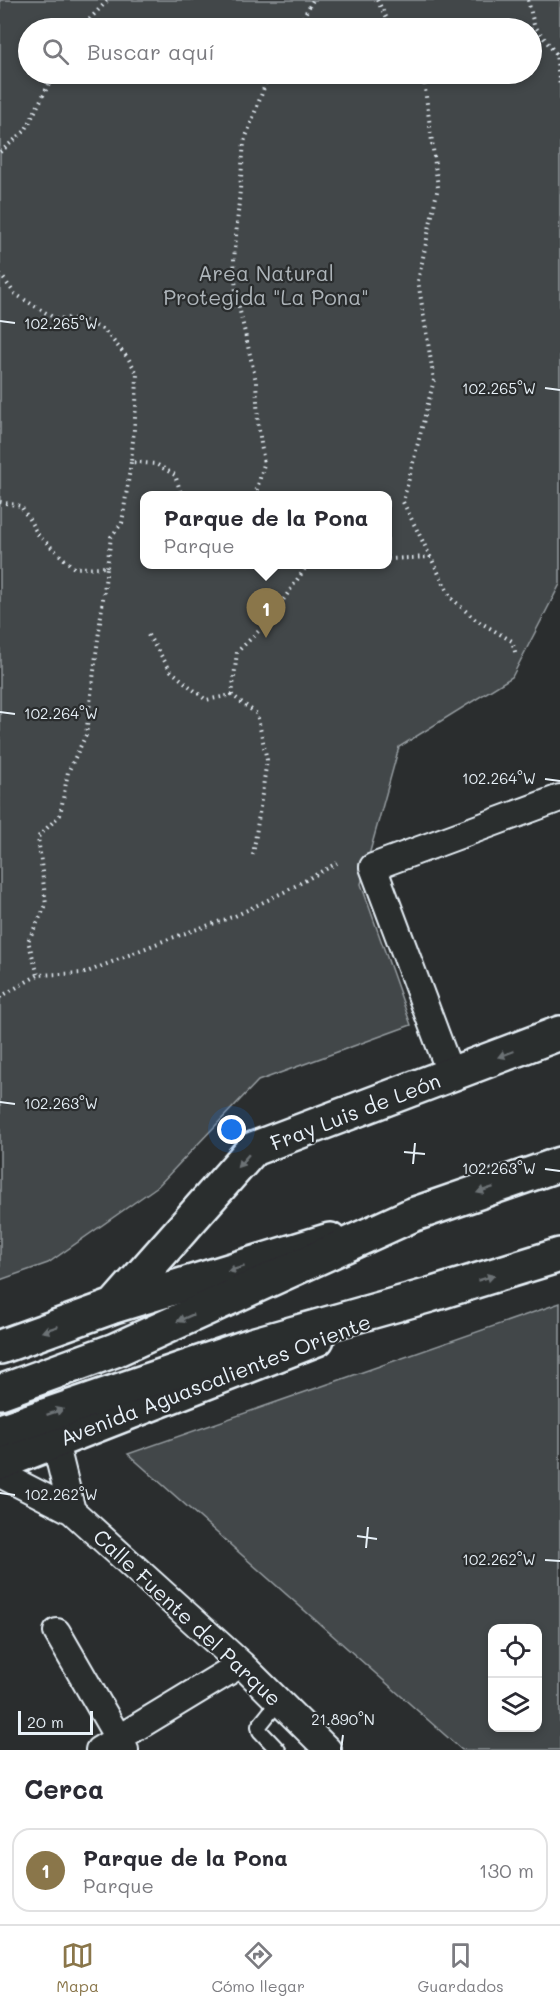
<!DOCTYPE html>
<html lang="es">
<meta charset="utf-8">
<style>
body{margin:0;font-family:Mali,sans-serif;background:#f7f7f7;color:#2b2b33}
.controls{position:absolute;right:18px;bottom:18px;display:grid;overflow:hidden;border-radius:12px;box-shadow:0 3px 9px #0003}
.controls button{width:54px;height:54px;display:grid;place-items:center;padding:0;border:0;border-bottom:2px solid #e1e1e2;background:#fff;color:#2b2b33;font:30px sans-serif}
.scale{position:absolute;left:18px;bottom:15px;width:75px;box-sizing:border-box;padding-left:6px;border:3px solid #e8f1f8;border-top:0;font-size:16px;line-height:21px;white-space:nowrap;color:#e8f1f8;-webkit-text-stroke:4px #2a2d2e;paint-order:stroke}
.you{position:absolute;left:232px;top:1130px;width:21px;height:21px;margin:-15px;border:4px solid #fff;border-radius:50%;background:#1a73e8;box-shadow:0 0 0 9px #1a73e833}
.badge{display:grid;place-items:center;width:39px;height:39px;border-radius:50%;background:#8a764a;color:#fff;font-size:20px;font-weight:700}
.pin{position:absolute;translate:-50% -50px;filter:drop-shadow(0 2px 3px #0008)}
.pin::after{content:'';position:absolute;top:32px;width:21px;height:18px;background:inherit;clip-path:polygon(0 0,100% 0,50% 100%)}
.popup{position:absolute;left:140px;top:491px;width:252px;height:78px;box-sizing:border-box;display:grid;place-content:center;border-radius:12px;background:#fff;filter:drop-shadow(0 2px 4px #0005);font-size:20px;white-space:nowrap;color:#7c7c81}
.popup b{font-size:22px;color:#2b2b33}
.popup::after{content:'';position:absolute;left:50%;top:100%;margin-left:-12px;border:12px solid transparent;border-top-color:#fff}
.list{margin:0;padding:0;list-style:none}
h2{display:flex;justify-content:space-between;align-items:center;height:78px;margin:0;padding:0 24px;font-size:26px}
h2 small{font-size:20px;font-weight:400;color:#7c7c81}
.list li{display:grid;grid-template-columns:39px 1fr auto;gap:18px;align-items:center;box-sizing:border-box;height:84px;margin:0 12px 12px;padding:0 12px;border:2px solid #e1e1e2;border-radius:18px}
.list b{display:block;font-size:22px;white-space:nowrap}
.list p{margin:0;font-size:20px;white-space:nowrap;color:#7c7c81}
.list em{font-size:20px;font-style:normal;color:#7c7c81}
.icon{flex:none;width:33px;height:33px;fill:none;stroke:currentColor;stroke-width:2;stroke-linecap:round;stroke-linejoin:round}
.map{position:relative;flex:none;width:560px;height:1750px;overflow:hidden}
.search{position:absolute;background:#fff;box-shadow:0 3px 9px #0003;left:18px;right:18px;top:18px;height:66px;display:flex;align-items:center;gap:15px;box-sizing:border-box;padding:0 21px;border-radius:33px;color:#7c7c81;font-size:22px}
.sheet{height:174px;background:#fff}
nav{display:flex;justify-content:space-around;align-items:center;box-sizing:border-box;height:84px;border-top:2px solid #e1e1e2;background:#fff;font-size:16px;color:#7c7c81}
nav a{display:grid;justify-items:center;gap:3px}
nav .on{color:#8a764a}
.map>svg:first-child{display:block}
</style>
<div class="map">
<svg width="560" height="1750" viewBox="0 0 560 1750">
<rect width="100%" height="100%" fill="#2a2d2e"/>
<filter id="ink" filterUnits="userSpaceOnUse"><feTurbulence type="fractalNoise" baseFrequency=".0167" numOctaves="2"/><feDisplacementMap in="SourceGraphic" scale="12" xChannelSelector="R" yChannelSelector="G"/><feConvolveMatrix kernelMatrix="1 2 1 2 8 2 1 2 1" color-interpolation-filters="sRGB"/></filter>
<g filter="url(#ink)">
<!-- green -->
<path fill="#424648" stroke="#959ca0" stroke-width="1.5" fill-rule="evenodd" d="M0 0H560V584L512 677 399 747 361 884 411 1025 258 1081 158 1186 48 1263 0 1280ZM28 28H532V74H28ZM144 496H388V564H144Z
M560 1303V1750H462L128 1454ZM538 1628V1728H492V1628Z"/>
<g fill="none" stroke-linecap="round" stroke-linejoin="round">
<!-- service casing -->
<g stroke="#e8f1f8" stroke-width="18">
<path id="service" d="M278 1750 260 1731 259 1726 279 1701"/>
</g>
<!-- minor casing -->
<g stroke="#e8f1f8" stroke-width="30">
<path id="minor" d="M451 1075 373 867 560 798
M55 1442 72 1511
M0 1474 72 1511 241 1664 328 1750
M57 1632 125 1750
M99 1750 241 1664"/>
</g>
<!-- tertiary casing -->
<g stroke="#e8f1f8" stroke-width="38">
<path id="tertiary" d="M114 1306 253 1149 560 1033
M0 1347 114 1306 330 1240
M0 1463 317 1339"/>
</g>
<!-- primary casing -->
<g stroke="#e8f1f8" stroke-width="38">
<path id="primary" d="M0 1392 115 1350 412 1215 560 1164
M0 1431 252 1345 430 1295 560 1255"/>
</g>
<!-- path -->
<path stroke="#e8f1f8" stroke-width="4" stroke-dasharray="1.5 4.5" stroke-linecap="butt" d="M377 0 392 28
M528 0 534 25 556 54 560 86
M81 28 108 0
M297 28 313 0
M419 74 424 81 438 187 418 281 434 380 403 502 451 598 476 620 512 641 516 655
M0 152 25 131 54 74
M0 274 15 294 56 319 69 318 86 321 104 330 128 358 137 373 136 407 131 462 156 464 175 475 182 496
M255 496 264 464 258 423 256 381 236 294 234 260 244 142 269 74
M0 502 21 506 39 536 74 568 107 567 86 735 68 772 60 815 38 837 46 905 28 941 38 975 85 973 163 941 235 916 284 892 337 863
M388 559 431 557
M107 567 111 537 122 523 131 462
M148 635 171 671 206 700 232 695
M253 855 267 760 257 714 232 695 237 652 268 622 308 564
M0 997 38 975"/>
<!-- service -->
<use href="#service" stroke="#2a2d2e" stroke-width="14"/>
<!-- minor -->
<use href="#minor" stroke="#2a2d2e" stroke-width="26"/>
<!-- tertiary -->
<use href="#tertiary" stroke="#2a2d2e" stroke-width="33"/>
<!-- primary -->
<use href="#primary" stroke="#2a2d2e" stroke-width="33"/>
</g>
<!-- one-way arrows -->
<defs><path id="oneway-solid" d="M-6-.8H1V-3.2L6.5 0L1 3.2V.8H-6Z" transform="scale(1.5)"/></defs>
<g fill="#6c7275">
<use href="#oneway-solid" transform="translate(506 1054) rotate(159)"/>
<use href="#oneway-solid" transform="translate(243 1161) rotate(131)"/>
<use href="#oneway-solid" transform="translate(485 1190) rotate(161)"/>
<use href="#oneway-solid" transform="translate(236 1269) rotate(163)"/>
<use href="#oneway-solid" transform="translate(486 1278) rotate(-17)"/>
<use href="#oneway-solid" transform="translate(185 1318) rotate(156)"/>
<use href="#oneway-solid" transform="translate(50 1329) rotate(161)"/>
<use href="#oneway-solid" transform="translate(55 1412) rotate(-19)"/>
</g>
</g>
<!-- ticks -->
<path fill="none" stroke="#e8f1f8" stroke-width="2" d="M0 321 15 323M545 388 560 390M0 712 15 714M545 779 560 781M0 1102 15 1104M404 1152 425 1154M413 1164 415 1143M545 1169 560 1171M0 1493 15 1495M357 1536 377 1539M366 1548 368 1527M545 1560 560 1561M341 1750 343 1735"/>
<g text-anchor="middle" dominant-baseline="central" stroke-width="4.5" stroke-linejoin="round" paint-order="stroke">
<!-- park labels -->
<g font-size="21" fill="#aeb5ba" stroke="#2a2d2e">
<text x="266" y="272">Area Natural<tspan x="266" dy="24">Protegida "La Pona"</tspan></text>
</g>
<!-- street labels -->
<g font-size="21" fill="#e8f1f8" stroke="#2a2d2e">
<text transform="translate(355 1111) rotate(-21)">Fray Luis de León</text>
<text transform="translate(215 1379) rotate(-21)">Avenida Aguascalientes Oriente</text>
<text transform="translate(188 1617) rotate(43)">Calle Fuente del Parque</text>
</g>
</g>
<g font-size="15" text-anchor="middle" fill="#e8f1f8" stroke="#2a2d2e" stroke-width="4.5" stroke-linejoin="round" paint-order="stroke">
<text x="61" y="329">102.265°W</text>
<text x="499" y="394">102.265°W</text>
<text x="61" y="719">102.264°W</text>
<text x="499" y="784">102.264°W</text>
<text x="61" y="1109">102.263°W</text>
<text x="499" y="1174">102.263°W</text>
<text x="61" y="1500">102.262°W</text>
<text x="499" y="1565">102.262°W</text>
<text x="343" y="1725">21.890°N</text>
</g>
</svg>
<div class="controls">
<button><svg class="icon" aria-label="locate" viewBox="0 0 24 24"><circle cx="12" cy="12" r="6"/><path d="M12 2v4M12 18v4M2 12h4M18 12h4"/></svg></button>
<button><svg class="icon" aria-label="layers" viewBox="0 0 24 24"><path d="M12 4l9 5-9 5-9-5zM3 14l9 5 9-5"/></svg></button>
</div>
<div class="scale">20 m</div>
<div class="you"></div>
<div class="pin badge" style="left:266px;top:638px">1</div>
<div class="popup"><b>Parque de la Pona</b>Parque</div>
<div class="search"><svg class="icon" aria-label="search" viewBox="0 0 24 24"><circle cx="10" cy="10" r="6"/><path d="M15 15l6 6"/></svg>Buscar aquí</div>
</div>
<section class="sheet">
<h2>Cerca<small></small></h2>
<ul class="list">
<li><span class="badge">1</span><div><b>Parque de la Pona</b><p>Parque</p></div><em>130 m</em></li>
</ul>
</section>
<nav>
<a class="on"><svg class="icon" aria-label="map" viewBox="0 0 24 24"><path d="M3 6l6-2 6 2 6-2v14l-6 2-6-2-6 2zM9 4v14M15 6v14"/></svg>Mapa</a>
<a><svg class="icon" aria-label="directions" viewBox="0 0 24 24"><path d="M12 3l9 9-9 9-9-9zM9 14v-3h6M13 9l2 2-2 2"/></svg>Cómo llegar</a>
<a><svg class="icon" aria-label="saved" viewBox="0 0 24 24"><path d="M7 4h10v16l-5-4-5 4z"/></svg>Guardados</a>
</nav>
